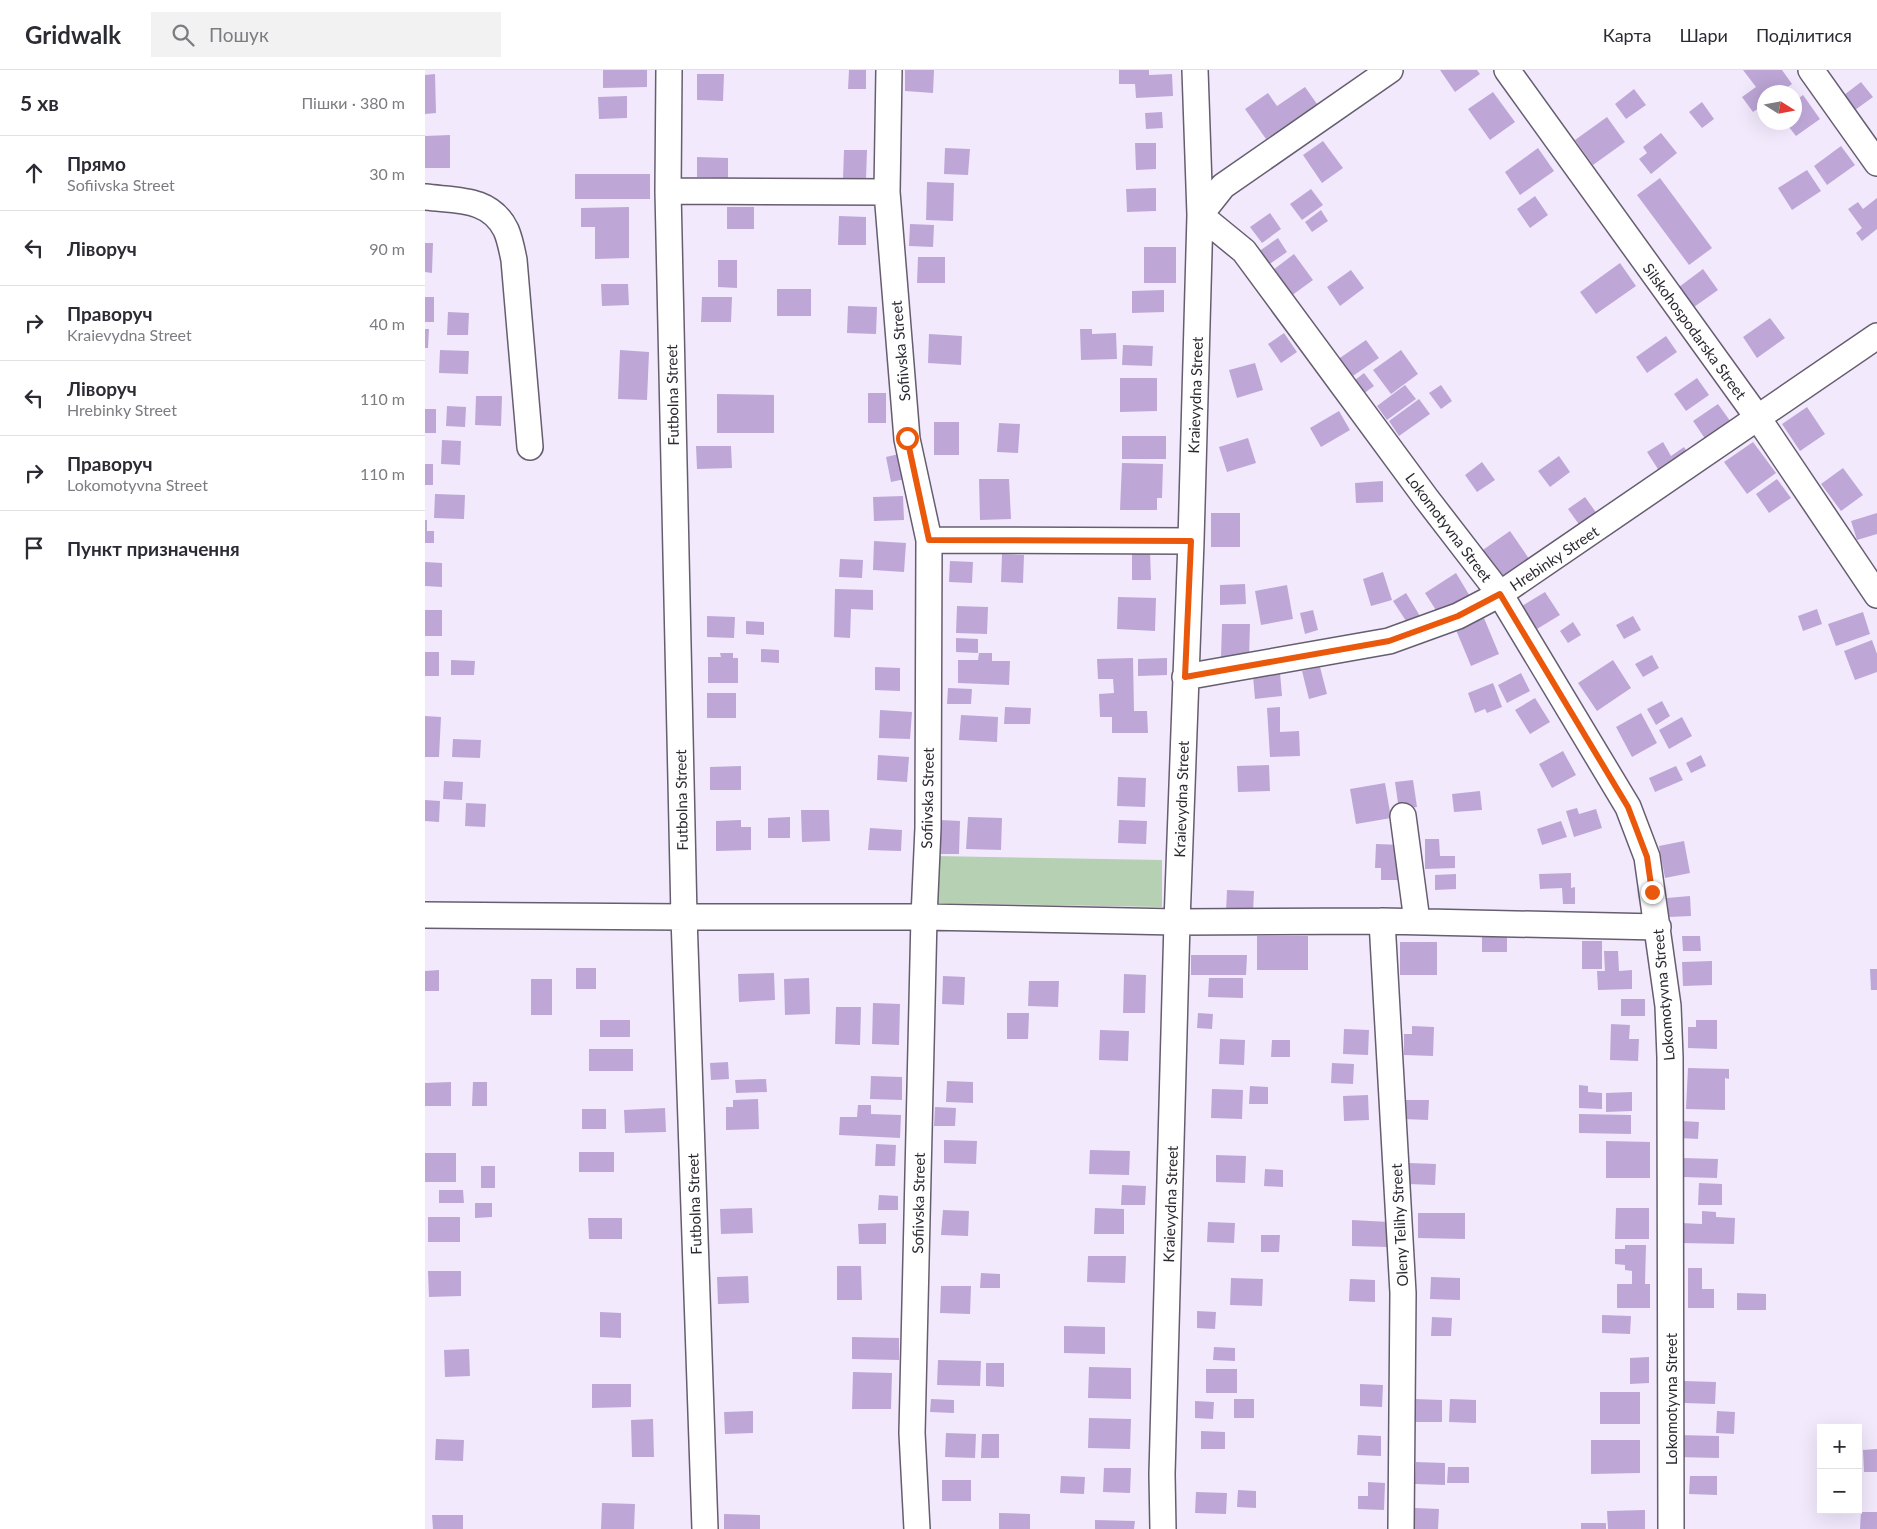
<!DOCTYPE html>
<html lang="uk">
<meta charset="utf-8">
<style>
body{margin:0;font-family:Lato,sans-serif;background:#f2f2f3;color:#2b2b33}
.controls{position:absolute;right:15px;bottom:15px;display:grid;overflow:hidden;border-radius:0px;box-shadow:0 5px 20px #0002}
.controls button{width:45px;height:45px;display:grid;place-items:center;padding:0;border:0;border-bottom:1px solid #e1e1e2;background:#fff;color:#2b2b33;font:25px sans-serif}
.compass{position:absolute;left:1332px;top:15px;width:45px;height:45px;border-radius:50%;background:#fff;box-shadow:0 5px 20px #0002;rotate:101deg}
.stop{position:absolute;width:15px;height:15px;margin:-11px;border:4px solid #ea580c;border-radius:50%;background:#fff}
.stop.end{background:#ea580c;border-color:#fff;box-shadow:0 1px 5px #0008}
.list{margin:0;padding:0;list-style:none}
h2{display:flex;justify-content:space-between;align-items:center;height:65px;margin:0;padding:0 20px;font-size:21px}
h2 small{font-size:16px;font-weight:400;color:#7c7c81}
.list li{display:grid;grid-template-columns:32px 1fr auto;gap:15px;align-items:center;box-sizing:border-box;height:75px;padding:0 20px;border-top:1px solid #e1e1e2}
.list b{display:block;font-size:19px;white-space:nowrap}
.list p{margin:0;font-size:16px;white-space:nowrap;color:#7c7c81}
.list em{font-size:16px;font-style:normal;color:#7c7c81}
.icon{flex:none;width:28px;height:28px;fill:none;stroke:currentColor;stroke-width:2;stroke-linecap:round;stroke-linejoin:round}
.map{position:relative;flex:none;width:1452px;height:1459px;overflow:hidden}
header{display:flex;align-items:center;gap:30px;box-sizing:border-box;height:70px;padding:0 25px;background:#fff;border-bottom:1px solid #e1e1e2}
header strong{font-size:24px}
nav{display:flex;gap:28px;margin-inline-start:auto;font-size:18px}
.search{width:350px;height:45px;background:#f2f2f3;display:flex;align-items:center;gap:12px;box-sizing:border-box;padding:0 18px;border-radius:0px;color:#7c7c81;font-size:19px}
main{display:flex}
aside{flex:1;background:#fff}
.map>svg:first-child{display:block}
</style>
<header>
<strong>Gridwalk</strong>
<div class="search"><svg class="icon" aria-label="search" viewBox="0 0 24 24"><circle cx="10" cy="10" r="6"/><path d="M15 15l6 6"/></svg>Пошук</div>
<nav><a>Карта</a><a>Шари</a><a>Поділитися</a></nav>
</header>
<main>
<aside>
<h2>5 хв<small>Пішки · 380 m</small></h2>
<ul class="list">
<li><svg class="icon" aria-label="ahead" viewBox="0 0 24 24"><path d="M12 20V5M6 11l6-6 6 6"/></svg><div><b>Прямо</b><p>Sofiivska Street</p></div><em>30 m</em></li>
<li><svg class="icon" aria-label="left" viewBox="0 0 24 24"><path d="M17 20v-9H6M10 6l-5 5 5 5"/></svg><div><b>Ліворуч</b></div><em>90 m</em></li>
<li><svg class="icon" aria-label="right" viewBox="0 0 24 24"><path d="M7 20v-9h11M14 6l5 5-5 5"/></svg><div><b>Праворуч</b><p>Kraievydna Street</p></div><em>40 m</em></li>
<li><svg class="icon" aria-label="left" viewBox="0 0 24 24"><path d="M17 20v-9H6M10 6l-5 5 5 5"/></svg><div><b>Ліворуч</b><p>Hrebinky Street</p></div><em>110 m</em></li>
<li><svg class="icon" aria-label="right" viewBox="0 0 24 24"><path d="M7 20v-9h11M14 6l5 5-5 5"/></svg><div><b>Праворуч</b><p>Lokomotyvna Street</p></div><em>110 m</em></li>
<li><svg class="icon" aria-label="arrive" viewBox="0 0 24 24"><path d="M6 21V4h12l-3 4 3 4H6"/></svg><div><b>Пункт призначення</b></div></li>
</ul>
</aside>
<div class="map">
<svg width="1452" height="1459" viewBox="0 0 1452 1459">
<rect width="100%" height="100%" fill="#f2e9fd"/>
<!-- green -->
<path fill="#b5d0b3" d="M509 786 737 790V837L508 833Z"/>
<!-- building -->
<path fill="#bea7d7" d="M178 0H222V17L178 18Z
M424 0H441V19H423Z
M480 0H509L508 23 480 21Z
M694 0H724V5L747 4 748 26 711 28 710 14H694Z
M1015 0H1052L1055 4 1030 22Z
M1318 0H1357L1367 14 1356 22H1340V34L1328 42 1317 27 1331 17Z
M10 4 11 43 0 44V5Z
M272 4H299L298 31 272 30Z
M1436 12 1448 27 1430 40 1419 25Z
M880 17 892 34 841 69 820 39 843 23 852 36Z
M1209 19 1221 35 1201 49 1190 34Z
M1068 22 1090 52 1065 70 1043 39Z
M1378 25 1395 49 1371 66 1360 52H1370V31Z
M202 26V48L174 49 173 27Z
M1277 32 1289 49 1277 58 1264 42Z
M737 42 738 58 721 59 720 43Z
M1182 47 1200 72 1168 95 1150 70Z
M1236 63 1252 83 1226 104 1214 89 1222 83 1218 77Z
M25 65V98H0V66Z
M898 71 918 98 897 113 878 85Z
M710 73H731V99L711 100Z
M1416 76 1430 95 1402 115 1389 96Z
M520 78 545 79 543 105 519 104Z
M1113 78 1129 101 1095 125 1080 102Z
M419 80H442L441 110 418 109Z
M272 87 303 88V108L272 107Z
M1382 100 1396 121 1367 140 1353 118Z
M150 104H225V129H150Z
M1235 108 1287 178 1264 195 1212 125Z
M502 112 529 113 528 151 501 150Z
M731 118V141L702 142 701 119Z
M886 119 898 135 877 150 865 134Z
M1110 126 1123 145 1105 158 1092 139Z
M1452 128V159L1437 171 1431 163 1437 158 1423 139 1433 132 1438 139Z
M204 137V188L170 189V157H156V138Z
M302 137H329V159H302Z
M896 140 903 151 887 162 880 152Z
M845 143 856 159 837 173 825 157Z
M414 146 441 147V175H413Z
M485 154 509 155 508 177 484 176Z
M853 168 862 182 843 195 833 182Z
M0 173H8L7 203 0 202Z
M719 177H751V213H719Z
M869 184 888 210 866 226 848 200Z
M493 187H520V213H492Z
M293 190H312V218L293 217Z
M1195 193 1211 216 1171 244 1155 222Z
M1278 199 1293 220 1269 237 1254 217Z
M926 200 939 218 915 236 902 217Z
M176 214H203L204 235 177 236Z
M352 219H386V246H352Z
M739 220V242L707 243V221Z
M0 227H9V252H0Z
M277 227H307L306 252H276Z
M423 236 452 237 451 264 422 263Z
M23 242 44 243 43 265H22Z
M1345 248 1360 268 1332 288 1318 267Z
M0 259H4L3 278H0Z
M655 259H667V264L691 263 692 289 656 290Z
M859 263 872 282 856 293 843 274Z
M504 264 537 266 536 295 503 293Z
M1241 266 1252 282 1222 303 1211 287Z
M941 270 954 288 922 310 909 292Z
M698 275 728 276 727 296 697 295Z
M15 280 44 281 43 304 14 303Z
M195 280 224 282 222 330 193 329Z
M976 280 993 304 966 324 948 300Z
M830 293 838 320 812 328 804 300Z
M939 303 949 316 934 327 925 314Z
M695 308H732V341L695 342Z
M1272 308 1284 325 1261 341 1249 324Z
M980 315 991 329 962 350 952 336Z
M1016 315 1027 331 1016 339 1004 323Z
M443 323H461V353H443Z
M292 324 349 325V363H292Z
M51 326H77L76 356 50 355Z
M994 329 1005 344 974 366 964 351Z
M1293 334 1308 355 1283 373 1268 351Z
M22 336 41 337 40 357 21 356Z
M1382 337 1400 364 1375 381 1357 354Z
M0 339H11V363H0Z
M914 341 925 360 896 377 885 358Z
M509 352H534V385H509Z
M574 353 595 354 593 383 572 382Z
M697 366H741V389H697Z
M823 368 831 393 802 402 794 377Z
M17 370 36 371 35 395 16 394Z
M1238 372 1246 386 1259 377 1266 389 1238 407 1222 382Z
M1328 372 1351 403 1322 424 1299 392Z
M271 376H306L307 398 272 399Z
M474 384 480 409 466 412 461 387Z
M1134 386 1145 402 1125 417 1113 401Z
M1057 392 1070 410 1052 422 1040 405Z
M697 393 738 394 737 428H732V440H695Z
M0 394H8V415H0Z
M1418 398 1438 425 1416 441 1396 414Z
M554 409H584L586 449 555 450Z
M1352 409 1366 428 1344 443 1331 424Z
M958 411V432L931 433 930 413Z
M10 424 40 425 39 449 9 448Z
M478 426 479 450 449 451 448 427Z
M1160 427 1175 448 1158 460 1143 439Z
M786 443H815V477H786Z
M1452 443V464L1432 470 1426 451Z
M0 450H2V461H9V473H0Z
M1085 461 1109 496 1079 516 1055 482Z
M449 471 481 473 479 502 448 500Z
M725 481 726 510H707V482Z
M577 484 599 485 598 513 576 512Z
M415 489 438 490 437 508 414 507Z
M525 491 548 492 547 513 524 512Z
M0 492 17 493V517L0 516Z
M958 502 967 530 946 536 938 509Z
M1031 503 1046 528 1016 548 1000 523Z
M820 514 821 534 795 535V515Z
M862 515 868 549 836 555 830 521Z
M410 519 448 520V540L426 539 425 568 409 567Z
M1120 522 1135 545 1112 559 1097 536Z
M981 523 995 546 983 554 968 531Z
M693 527 731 528 730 561 692 559Z
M532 536 563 537 562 564 531 563Z
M1392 539 1397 554 1378 561 1373 546Z
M0 540H17V566H0Z
M888 540 893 560 880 564 875 543Z
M1438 542 1445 564 1411 576 1403 554Z
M282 546 310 547 309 568 282 567Z
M1208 546 1216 560 1199 569 1191 555Z
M1059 548 1074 584 1046 596 1031 560Z
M321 551 339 552V565L321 564Z
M1148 552 1156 565 1143 573 1135 561Z
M797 554H825L824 589 796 588Z
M531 568 553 569V583L531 582Z
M1447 570 1452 584V602L1430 610 1419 581Z
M336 579 354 580V593L336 592Z
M0 582H14V606H0Z
M295 583H308V588H313V613H283V587H296Z
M554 583H567V591H585L584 615 533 613V590H553Z
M1227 585 1234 598 1218 607 1210 594Z
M708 588 709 641H722L723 663H687V647H675L674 624 689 623 688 609H673L672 589Z
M742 588V605L713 606V589Z
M26 590 50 591 49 605H26Z
M1188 590 1206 618 1172 641 1153 613Z
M450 597 475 598V621L450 620Z
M895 597 902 624 884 629 877 601Z
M855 603 857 626 830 629 828 606Z
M1096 603 1105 621 1082 633 1073 615Z
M1068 613 1077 637 1062 643 1060 639 1050 643 1043 623Z
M523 618 547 619 546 634H522Z
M282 623H311V648H282Z
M1110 628 1125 652 1105 664 1090 640Z
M1237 631 1245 646 1231 655 1222 639Z
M580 637 606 638 605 654H579Z
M855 637V662L874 661 875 686 845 687 842 638Z
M455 640 487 642 485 669 454 668Z
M1216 643 1232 673 1207 687 1191 657Z
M536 645 573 647 572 672 534 670Z
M0 646 16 647 14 687H0Z
M1257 647 1267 666 1244 679 1234 660Z
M28 669 56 670 55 688 27 687Z
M1138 681 1151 705 1127 718 1114 694Z
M453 685 484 687 482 712 452 710Z
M1276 685 1281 696 1266 703 1261 693Z
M844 695 845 721 813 722 812 696Z
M316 696V720H285V697Z
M1251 696 1258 710 1230 722 1224 708Z
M693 707 721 708 720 737 692 736Z
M988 710 992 737 974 740 970 712Z
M19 711 38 712 37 730 18 729Z
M960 713 966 748 931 754 925 719Z
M1055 721 1057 740 1029 742 1027 724Z
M0 730 15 731 14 752 0 751Z
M41 733 61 734 60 757 40 756Z
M1152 738 1154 744 1171 739 1177 758 1149 767 1141 741Z
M376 740H404L405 771 377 772Z
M365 747V768H343V748Z
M543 747 577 748 576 780 541 779Z
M316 750V757H326V780L291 781V751Z
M516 750 535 751 534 784H514Z
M694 750 722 751 721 774 693 773Z
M1136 751 1142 767 1117 775 1112 759Z
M445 758 477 760 476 781 443 780Z
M1000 769H1014L1015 786H1030V798L1000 799Z
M1259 771 1265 803 1240 808 1234 776Z
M951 774 978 775V810H956V798H950Z
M1146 803V818L1150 817V834H1138L1137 818 1115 819 1114 804Z
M1031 804V819L1010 820V805Z
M802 820 829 821 828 843 801 842Z
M1265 826 1266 846 1243 847 1242 828Z
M1057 859 1082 860V882H1057Z
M832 866H883V900H832Z
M1257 866H1275L1276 881H1258Z
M1157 871H1177V899H1157Z
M975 872H1012V905H975Z
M1179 881H1193L1194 901 1207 900V919L1173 920 1172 901H1180Z
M766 885H822L821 905H766Z
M1287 891V915L1258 916 1257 892Z
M151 898H171V919H151Z
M1445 899H1452V920H1446Z
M14 900V921H0V901Z
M349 903 350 930 314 932 313 904Z
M699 904 721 905 720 943H698Z
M518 906 540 907 539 935 517 934Z
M384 908 385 944 360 945 359 909Z
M784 908H818V928L783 927Z
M106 909H127V945H106Z
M604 911H634L633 937 603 936Z
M1196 929H1220V946H1196Z
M448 933 475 934 474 975 447 974Z
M411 937H436L435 975 410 974Z
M582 943H604L603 969H582Z
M773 943 788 944 787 959 772 958Z
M175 950H205V967H175Z
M1271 950H1292V979L1263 978V957H1271Z
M1186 954 1205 955 1204 969H1214L1213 991 1185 990Z
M987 956 1009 957 1008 986 979 985V964H987Z
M919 959 944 960 943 985 918 984Z
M675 960 704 961 703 991 674 990Z
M795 969 820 970 819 995 794 994Z
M847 970H865V987H846Z
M164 979H208V1001H164Z
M303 992 304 1009 286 1010 285 993Z
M907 993 929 994 928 1014 906 1013Z
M1263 998 1304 999V1009L1300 1008V1040L1261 1039Z
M446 1006 477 1007V1030L445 1029Z
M341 1009 342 1022 311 1023 310 1010Z
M522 1011 548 1012V1033L521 1032Z
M26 1012V1036H0V1013Z
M48 1012H62V1036H47Z
M1154 1015 1163 1016V1022L1177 1023V1039L1154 1038Z
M825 1016 843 1017V1034H824Z
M787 1019 818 1020 817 1049 786 1048Z
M1207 1022V1041L1181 1042V1023Z
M943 1025 944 1050 919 1051 918 1026Z
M333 1029 334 1059 301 1060V1037H308V1030Z
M978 1030H1004L1003 1050 978 1049Z
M433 1035H446V1044L476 1045 475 1068 414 1065 415 1047H432Z
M510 1037 531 1038 530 1056H509Z
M240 1038 241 1062 200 1063 199 1040Z
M157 1039H181V1059H157Z
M1154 1044 1206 1045V1064L1154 1063Z
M1256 1051 1274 1052 1273 1069 1255 1068Z
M519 1070 552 1071 551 1094 519 1093Z
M1181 1071 1225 1072V1108H1181Z
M451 1074 471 1075 470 1096H450Z
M665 1080 705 1081 704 1105 664 1104Z
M154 1082H189V1102H154Z
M0 1083H31V1112H0Z
M791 1085 821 1086 820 1113 791 1112Z
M1258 1088 1293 1089 1292 1108 1257 1107Z
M984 1093 1011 1094 1010 1115 983 1114Z
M56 1096H70V1118H56Z
M840 1099 858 1100V1117L839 1116Z
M1274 1113 1297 1114V1135H1273Z
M697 1115 721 1116 720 1135H696Z
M14 1120H38L39 1133H14Z
M454 1125 473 1126V1140H453Z
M50 1133H67V1147L50 1148Z
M327 1138 328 1163 296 1164 295 1139Z
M670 1138 699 1139V1164H669Z
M1191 1138H1224V1169H1190Z
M518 1140 544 1141 543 1166 516 1165Z
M1277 1141 1291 1142V1147L1310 1148 1309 1174 1255 1173 1256 1153 1277 1154Z
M993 1143H1040V1169L993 1168Z
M3 1147H35V1172H3Z
M163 1148H197V1169H164Z
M927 1150 964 1152 963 1177 927 1176Z
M783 1152 810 1153 809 1173 782 1172Z
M461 1153V1174H434L433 1154Z
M836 1165H855L854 1182H836Z
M1200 1175H1221L1220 1214H1225V1238H1192V1214H1207V1201L1200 1200V1195L1190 1194V1179H1200Z
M663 1186H701L700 1213 662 1212Z
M412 1196H436L437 1230H412Z
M1263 1198H1277V1219H1289V1238H1263Z
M3 1201H36V1226L4 1227Z
M556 1203 575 1204V1218H555Z
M323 1206 324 1233 293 1234 292 1207Z
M1006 1207 1035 1208V1230L1005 1229Z
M806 1208 838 1209 837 1236 805 1235Z
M925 1209 950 1210V1232L924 1231Z
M516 1216H546L545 1244 515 1243Z
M1312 1223 1341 1224V1240H1312Z
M772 1241 791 1242 790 1259 772 1258Z
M175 1242 196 1243V1268L175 1267Z
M1177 1245 1206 1246 1205 1264 1177 1263Z
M1007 1247 1027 1248 1026 1266H1006Z
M639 1256 680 1257V1284L639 1283Z
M427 1267 474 1268V1290L427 1289Z
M789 1277 810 1278V1291L788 1290Z
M44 1279 45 1306 20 1307 19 1280Z
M1224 1287V1313L1205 1314V1288Z
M513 1290 556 1291 555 1316 512 1315Z
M561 1293H579V1317L561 1316Z
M664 1297 706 1298V1329L663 1328Z
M781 1299H812V1323H781Z
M428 1302 467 1303 466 1339H427Z
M1259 1311 1291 1312 1290 1334 1259 1333Z
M167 1314H206V1337L167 1338Z
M935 1314 958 1315 957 1337 935 1336Z
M1175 1322H1215V1354H1175Z
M506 1329 529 1330V1343L505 1342Z
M809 1329H829V1348H809Z
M990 1329 1017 1330V1352H990Z
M1025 1329 1051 1330V1353L1024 1352Z
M770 1331 789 1332 788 1349 770 1348Z
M328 1341V1363L300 1364 299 1342Z
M1292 1341 1310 1342 1309 1364 1291 1363Z
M664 1348 706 1349 705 1379 663 1378Z
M228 1349 229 1387H207L206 1350Z
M776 1361 800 1362V1379H776Z
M521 1363 551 1364 550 1388 520 1387Z
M557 1364H574V1388H556Z
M933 1365 956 1366V1386L932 1385Z
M1253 1365 1294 1366V1388L1252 1387Z
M11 1369 39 1370 38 1391 10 1390Z
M1166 1370H1215V1403L1166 1404Z
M1452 1379V1402H1439L1438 1380Z
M991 1392 1020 1393V1415L990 1414Z
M1023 1397H1044V1413H1022Z
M679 1398H706L705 1423 678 1422Z
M636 1406 660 1407 659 1424 635 1423Z
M1265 1406H1292V1425L1264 1424Z
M517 1410H546V1431H517Z
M943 1412 960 1413 959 1440 933 1439V1426H943Z
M813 1420 831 1421V1438L812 1437Z
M771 1422 802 1423 801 1444 770 1443Z
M177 1433 210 1434 209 1459H176Z
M990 1438 1014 1439 1013 1459H989Z
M1220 1440V1459H1183L1182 1441Z
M1436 1442H1452V1459H1435Z
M574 1443 605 1444V1459H574Z
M299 1444 335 1445V1459H299Z
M7 1445H38V1459H8Z
M670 1450 710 1451 709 1459H670Z
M1156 1453H1181V1459H1156Z"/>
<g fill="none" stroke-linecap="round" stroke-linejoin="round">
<!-- minor casing -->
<g stroke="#665e6f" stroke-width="28">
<path id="minor" d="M244 0 243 121 259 847 280 1459
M464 0 462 122 482 369 504 470 503 758 499 847 487 1363 492 1459
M965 0 798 116 775 145 819 181 1001 428 1075 524 1203 737 1222 787 1243 936 1245 987 1246 1459
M1082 0 1333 348 1452 525
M1386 0 1452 93
M243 121 462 122
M0 127C31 131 65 127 81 160 85 169 87 180 89 190L105 377
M504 470 766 471
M760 607 964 571 1033 546 1075 524 1452 266
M978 746 992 851
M0 845 259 847H499L752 852 957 851 1233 857
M957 851 978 1223 976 1459
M738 1459 737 1404 752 852 766 471 775 145 770 0"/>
</g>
<!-- minor -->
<use href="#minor" stroke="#fff" stroke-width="25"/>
</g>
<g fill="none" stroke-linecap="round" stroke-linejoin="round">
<!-- route -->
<path stroke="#ea580c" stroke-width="6" d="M482 368 504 470 766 471 760 607 964 571 1033 546 1075 524 1203 737 1222 787 1227 822"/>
</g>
<g text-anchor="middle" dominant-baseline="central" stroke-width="4.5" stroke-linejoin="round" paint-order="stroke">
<!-- street labels -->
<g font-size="15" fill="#2d2931" stroke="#fff">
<text transform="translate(1270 261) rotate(54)">Silskohospodarska Street</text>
<text transform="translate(475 281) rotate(-95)">Sofiivska Street</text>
<text transform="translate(247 325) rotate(-91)">Futbolna Street</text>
<text transform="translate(770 325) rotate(-88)">Kraievydna Street</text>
<text transform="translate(1024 457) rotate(53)">Lokomotyvna Street</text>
<text transform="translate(1129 488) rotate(-34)">Hrebinky Street</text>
<text transform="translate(502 728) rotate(-89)">Sofiivska Street</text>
<text transform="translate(756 729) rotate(-88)">Kraievydna Street</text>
<text transform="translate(256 730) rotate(-91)">Futbolna Street</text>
<text transform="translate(1238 925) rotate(-95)">Lokomotyvna Street</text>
<text transform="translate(493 1133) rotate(-89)">Sofiivska Street</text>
<text transform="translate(269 1134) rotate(-92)">Futbolna Street</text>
<text transform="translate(745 1134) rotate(-88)">Kraievydna Street</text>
<text transform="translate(974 1155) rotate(-93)">Oleny Telihy Street</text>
<text transform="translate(1246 1329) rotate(-90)">Lokomotyvna Street</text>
</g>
</g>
</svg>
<div class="controls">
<button>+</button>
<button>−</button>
</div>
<svg class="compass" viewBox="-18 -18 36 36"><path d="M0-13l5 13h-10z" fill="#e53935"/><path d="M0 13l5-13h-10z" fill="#7c7c81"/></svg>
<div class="stop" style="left:482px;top:368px"></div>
<div class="stop end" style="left:1227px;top:822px"></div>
</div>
</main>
